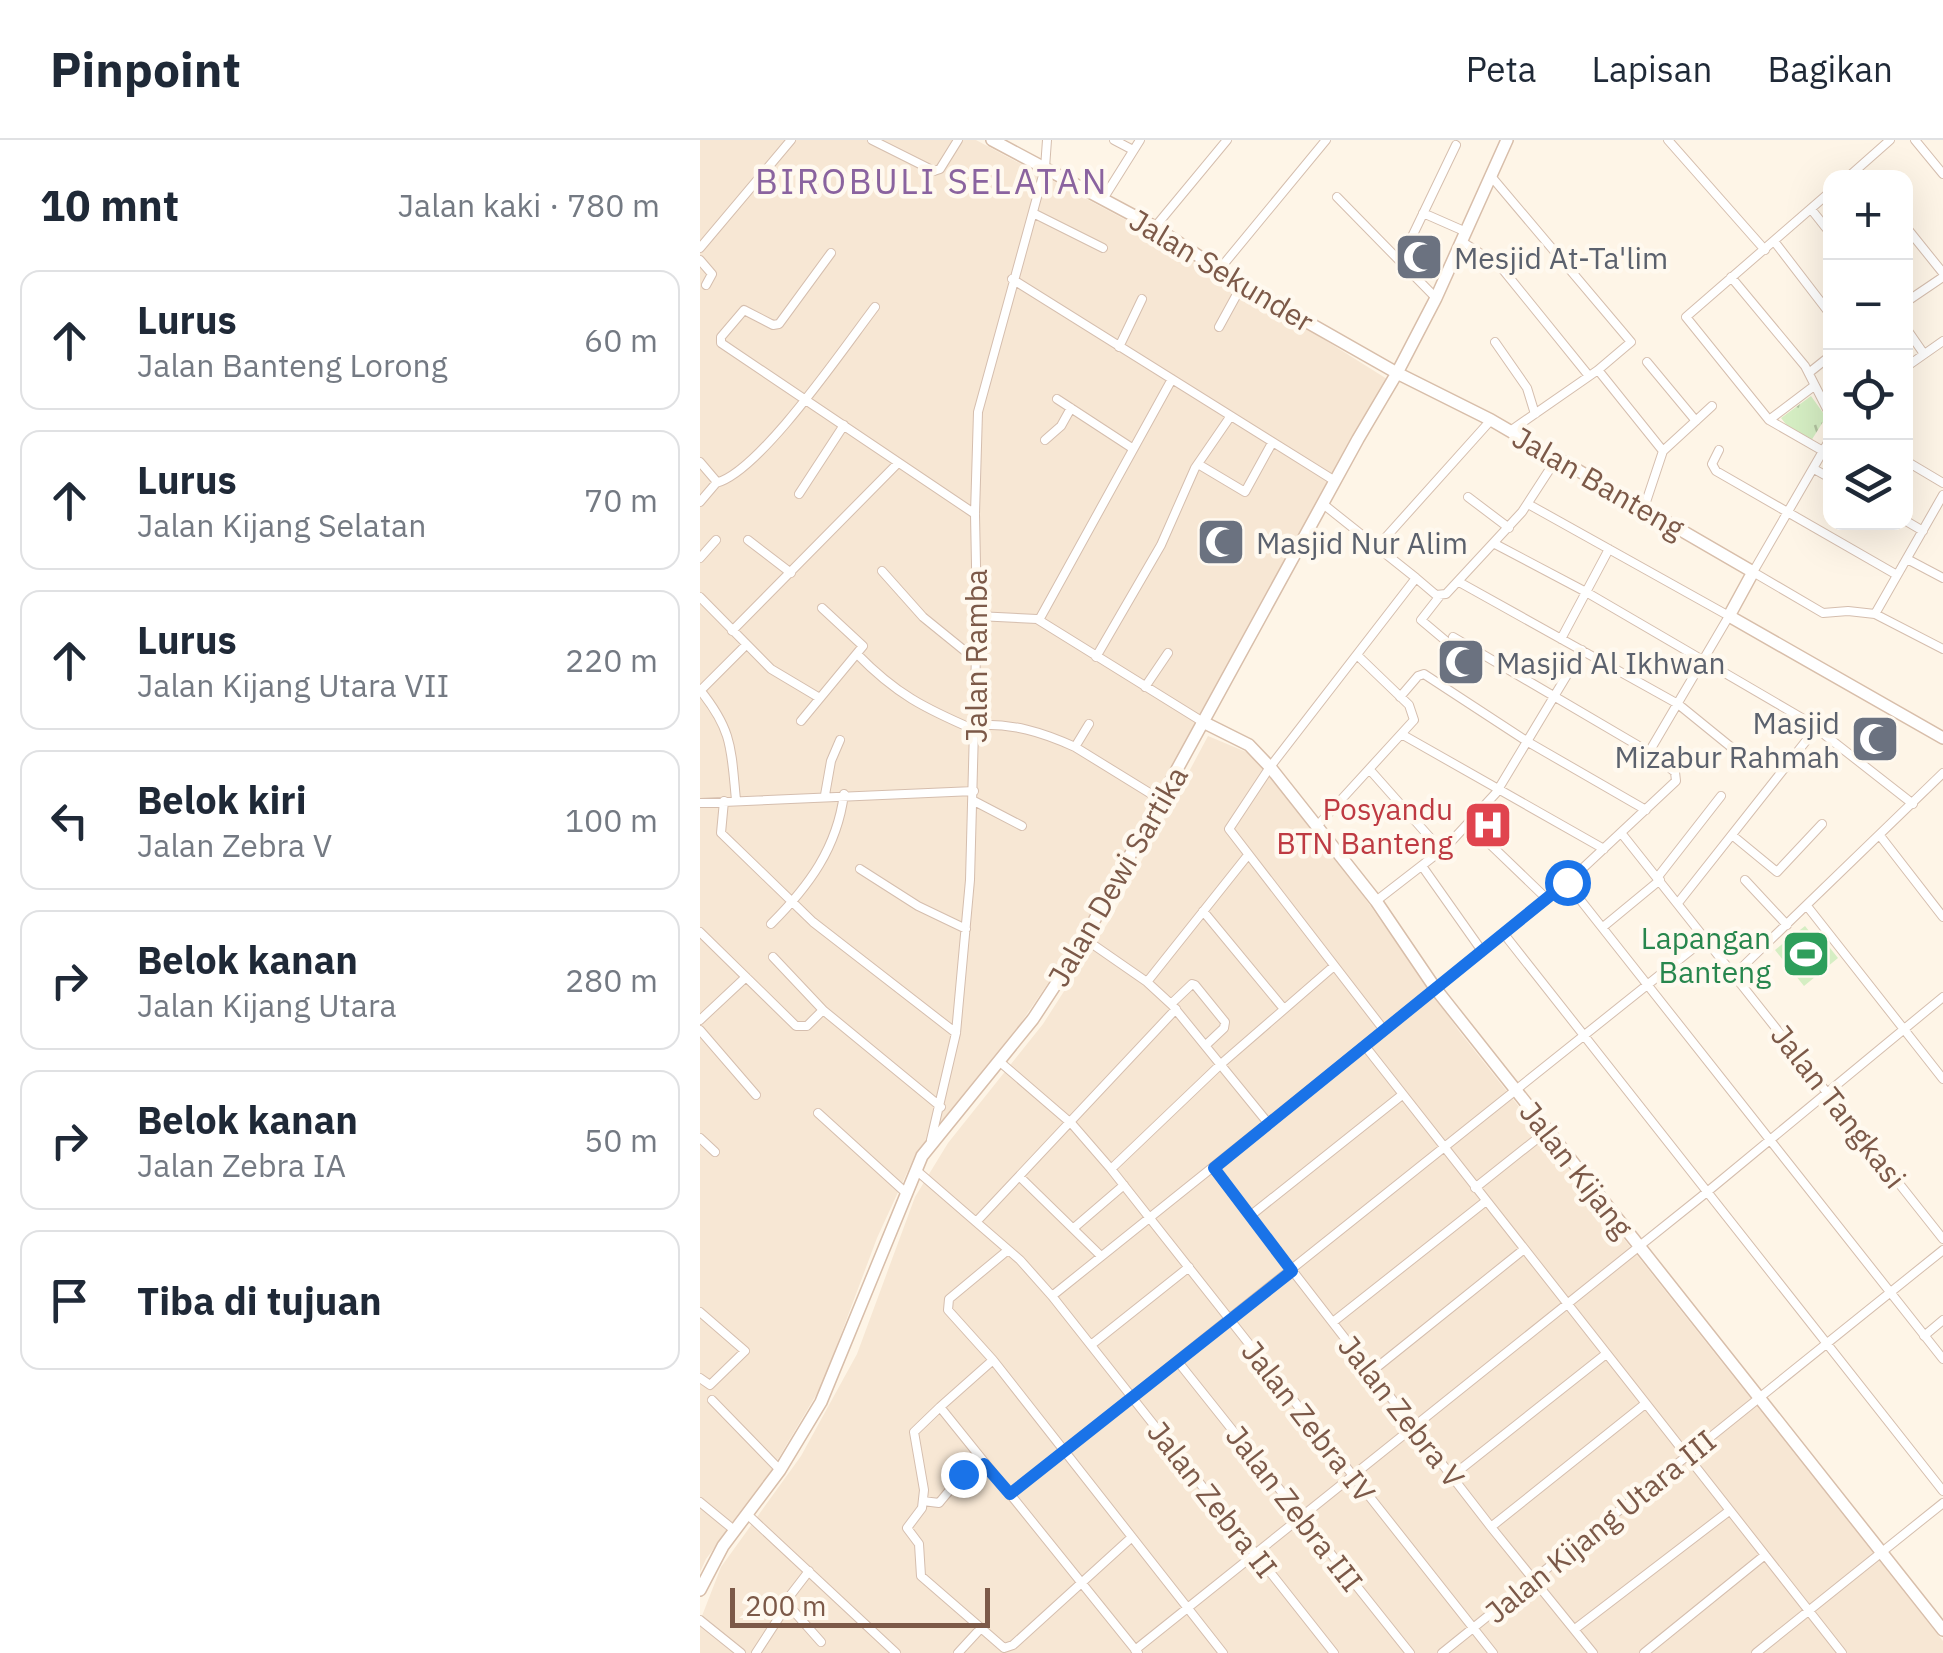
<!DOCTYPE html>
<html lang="id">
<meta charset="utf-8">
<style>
body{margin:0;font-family:"IBM Plex Sans",sans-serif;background:#f6f6f7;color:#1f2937}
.controls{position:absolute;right:30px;top:30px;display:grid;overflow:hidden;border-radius:20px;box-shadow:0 10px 40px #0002}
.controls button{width:90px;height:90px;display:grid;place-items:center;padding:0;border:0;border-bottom:2px solid #e0e1e3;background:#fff;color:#1f2937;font:50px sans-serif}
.scale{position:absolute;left:30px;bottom:25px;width:260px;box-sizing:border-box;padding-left:10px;border:5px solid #7c5948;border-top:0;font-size:28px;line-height:35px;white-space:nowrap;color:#7c5948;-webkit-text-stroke:8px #fff9ef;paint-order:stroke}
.stop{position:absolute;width:30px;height:30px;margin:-22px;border:8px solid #1a73e8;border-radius:50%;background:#fff}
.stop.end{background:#1a73e8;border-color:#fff;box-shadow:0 2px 10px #0008}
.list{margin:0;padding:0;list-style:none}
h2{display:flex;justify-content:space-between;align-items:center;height:130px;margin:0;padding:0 40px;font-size:42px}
h2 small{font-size:32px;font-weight:400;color:#747a83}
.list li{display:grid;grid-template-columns:65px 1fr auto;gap:30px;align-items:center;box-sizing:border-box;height:140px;margin:0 20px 20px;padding:0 20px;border:2px solid #e0e1e3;border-radius:20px}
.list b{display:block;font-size:38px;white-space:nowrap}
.list p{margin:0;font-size:32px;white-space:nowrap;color:#747a83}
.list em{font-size:32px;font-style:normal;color:#747a83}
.icon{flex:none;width:55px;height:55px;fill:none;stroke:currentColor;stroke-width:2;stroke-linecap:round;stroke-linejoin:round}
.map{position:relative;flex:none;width:1243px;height:1513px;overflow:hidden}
header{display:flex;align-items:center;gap:60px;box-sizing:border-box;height:140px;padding:0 50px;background:#fff;border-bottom:2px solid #e0e1e3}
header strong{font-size:48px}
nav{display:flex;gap:55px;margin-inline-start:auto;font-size:35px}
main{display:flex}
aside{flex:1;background:#fff}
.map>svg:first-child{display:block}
</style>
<header>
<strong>Pinpoint</strong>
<nav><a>Peta</a><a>Lapisan</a><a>Bagikan</a></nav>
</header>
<main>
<aside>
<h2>10 mnt<small>Jalan kaki · 780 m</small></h2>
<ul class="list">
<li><svg class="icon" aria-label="ahead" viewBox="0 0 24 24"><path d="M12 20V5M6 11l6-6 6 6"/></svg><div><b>Lurus</b><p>Jalan Banteng Lorong</p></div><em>60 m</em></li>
<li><svg class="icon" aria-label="ahead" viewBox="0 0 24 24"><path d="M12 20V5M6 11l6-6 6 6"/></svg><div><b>Lurus</b><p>Jalan Kijang Selatan</p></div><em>70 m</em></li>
<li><svg class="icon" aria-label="ahead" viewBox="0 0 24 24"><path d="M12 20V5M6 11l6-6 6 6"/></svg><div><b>Lurus</b><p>Jalan Kijang Utara VII</p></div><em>220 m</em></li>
<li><svg class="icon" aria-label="left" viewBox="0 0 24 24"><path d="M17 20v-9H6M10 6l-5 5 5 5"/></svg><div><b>Belok kiri</b><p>Jalan Zebra V</p></div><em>100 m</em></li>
<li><svg class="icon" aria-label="right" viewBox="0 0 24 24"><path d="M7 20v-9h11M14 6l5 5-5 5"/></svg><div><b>Belok kanan</b><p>Jalan Kijang Utara</p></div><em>280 m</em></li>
<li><svg class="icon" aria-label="right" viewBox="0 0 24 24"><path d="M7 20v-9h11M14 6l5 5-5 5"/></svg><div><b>Belok kanan</b><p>Jalan Zebra IA</p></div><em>50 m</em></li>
<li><svg class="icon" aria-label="arrive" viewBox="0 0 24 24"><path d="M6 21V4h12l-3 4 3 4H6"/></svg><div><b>Tiba di tujuan</b></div></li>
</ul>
</aside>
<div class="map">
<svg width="1243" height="1513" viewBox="0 0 1243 1513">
<defs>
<pattern id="park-tufts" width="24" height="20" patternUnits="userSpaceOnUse" patternTransform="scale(2.5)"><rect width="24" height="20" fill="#d5eec3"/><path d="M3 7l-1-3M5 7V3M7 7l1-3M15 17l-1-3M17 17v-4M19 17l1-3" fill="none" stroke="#b2c4a0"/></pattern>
</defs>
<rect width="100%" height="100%" fill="#fef5e7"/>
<!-- residential -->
<path fill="#f7e7d4" d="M0 0H276L480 109 687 239 374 805 314 893 216 1013 177 1098 122 1245 68 1336 6 1419 0 1432Z
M508 596 551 614 664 757 759 891 1243 1501V1513H0V1481L21 1427 101 1316 157 1214 215 1057 248 1003 343 884 411 778Z"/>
<!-- park -->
<path fill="url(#park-tufts)" d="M1111 256 1126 277 1111 301 1089 288 1081 278Z"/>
<!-- garden -->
<path fill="#d5eec3" d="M1105 786 1117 801 1122 798 1138 818 1104 846 1075 810Z"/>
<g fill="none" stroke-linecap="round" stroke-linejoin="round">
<!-- street casing -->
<g stroke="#d5beae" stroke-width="10">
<path id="street" d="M172 0 234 31 240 29 258 0
M414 0 433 10
M968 0 1065 110
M1215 0 1243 34
M790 35 931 202 898 230 810 291
M1147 38 1190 0
M637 57 736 158
M403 59 440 0
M1111 69 1130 93
M333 73 403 108
M723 73 764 91
M455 87 527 0
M1206 87 1243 133
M761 101 800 126 889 236
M1074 101 1130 174
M708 105 756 5
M0 108 91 0
M131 113 79 184 73 185 44 170 21 197V203L275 374
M0 120 12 134 6 145
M518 131 626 0
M1031 137 1105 226 1130 275
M312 139 635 341
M1206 162 1243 137
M519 187 542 145
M1206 188 1224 214
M795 202 827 248 835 274
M419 207 442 159
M947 222 996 281
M1206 227 1243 201
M898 230 963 311
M1110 232 1130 216
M1114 246 1069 280 986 177 1130 52
M357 259 432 308
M1069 280 1123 311
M1130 299 1053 432 1123 473 1148 471 1175 474 1243 509
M345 300 361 286 371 268
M1019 310 1012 324 1016 331 1197 435
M1206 321 1243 343
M0 322 17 342 0 362
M498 324 545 352 572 303
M1114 329 1130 338
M16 343C60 332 145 206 175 167
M99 354 144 285
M768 357 809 388
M623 364 716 438 570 627 529 689 684 890
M828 364 1029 476 949 612
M944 368 963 311 1012 266
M1206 381 1223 391
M48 400 91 433
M795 404 886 452 1107 581 1213 664
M678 406 791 280
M0 418 16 400
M1207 419 1243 438
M182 431 223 477 276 520
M716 438 736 455 746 454 822 372 857 318
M759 442 978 564 1042 616
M0 457 71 529 118 557
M739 457 721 480 759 512
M1175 474 1243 355
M277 476 337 479 503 582
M339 480 472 239
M32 491 198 323
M861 499 909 409
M157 514C196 554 224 568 275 590
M396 517 461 405 495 328 530 277
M445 547 468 513
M0 550C33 591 31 609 36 660
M0 551 46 505
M700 557 718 536 724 534 828 602 946 670
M101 581 163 506 122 468
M389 584 375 607 461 660
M276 585C312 583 342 592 375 607
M703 595 904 709
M670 630 741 710
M125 655 131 621 140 600
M24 661 21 693 113 782 256 893
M274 661 322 686
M0 663 274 651
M769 684 847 759
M618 685 714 580 709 565 657 515
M922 694 1243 1099
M1032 695 1077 732 1122 684
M1181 697 1243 777
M722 726 782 811
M160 729 218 766 266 789
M957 738 1021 656
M1045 740 1087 785
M867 743 1243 1219
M676 761 747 706 796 653 882 510
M978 763 1117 587
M1107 766 1243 939
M503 771 584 869
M71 784C109 746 137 708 144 654
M903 787 960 740
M0 792 96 886H107L123 870 241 967
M804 794 1243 1351
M385 799 447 842 472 865 568 983
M73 817 123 870
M1035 834 1243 633
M447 842 548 715
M471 864 492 844 495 845 525 882 524 888 506 905
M0 880 46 837
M0 890 56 955
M665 906 1142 1513
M300 922 372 984 411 1029 793 1513
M118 973 205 1052
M0 998 15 1012
M231 1000 256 893 270 740 277 476 275 374 278 272 345 28 347 0
M513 1028 791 1387 893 1513
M411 1029 521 924 634 826
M216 1030 320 1120 352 1156 634 1513
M320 1037 401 1116
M775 1048 848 990
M550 1076 702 955
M277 1081 476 869
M375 1087 424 1045
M308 1110 249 1159 248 1170 293 1220 523 1513
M352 1156 867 743 976 641 975 632 949 612 753 497
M0 1172 45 1211 10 1245 0 1238
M633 1182 786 1061
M1224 1196 1243 1180
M391 1205 489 1127
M293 1220 240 1267 438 1513
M479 1223 710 1513
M671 1232 823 1110
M12 1260 80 1330
M240 1267 214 1292 224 1350 222 1368 207 1388 219 1404 221 1436 281 1488
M752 1336 906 1214
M310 1354 1006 798
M223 1361 239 1363 263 1334 272 1333 284 1324
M0 1362 34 1390
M48 1375 196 1513
M791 1387 945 1264
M109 1431 89 1457 90 1467 121 1502
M0 1480 41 1513
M875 1489 1029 1371
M435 1510 1007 1052 1243 857
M56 1513 89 1462
M258 1513 281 1488 304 1508 313 1505 432 1397
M742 1513 1243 1110
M944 1513 1065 1415
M1056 1513 1243 1363"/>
</g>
<!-- secondary casing -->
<g stroke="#d8beaa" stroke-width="14">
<path id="secondary" d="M292 0 455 87 542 145 697 233 791 280 1053 432 1029 476 1243 598
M503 582 549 605 570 627 676 761 735 848 1243 1490
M0 1450 23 1406 80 1330 121 1262 222 1016 333 879 377 812 658 299 697 233 736 158 807 0"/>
</g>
<!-- street -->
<use href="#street" stroke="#fff" stroke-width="8"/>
<!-- secondary -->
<use href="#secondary" stroke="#fff" stroke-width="11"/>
</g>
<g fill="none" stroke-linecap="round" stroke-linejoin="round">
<!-- route -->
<path stroke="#1a73e8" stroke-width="12" d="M263 1334 272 1333 284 1324 310 1354 592 1131 514 1028 867 742"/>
</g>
<!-- icons -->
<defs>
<g id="mosque-square" transform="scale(2.5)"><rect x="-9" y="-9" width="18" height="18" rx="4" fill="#6b7280" stroke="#fff9ef"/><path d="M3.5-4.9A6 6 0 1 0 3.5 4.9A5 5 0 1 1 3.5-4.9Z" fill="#fff"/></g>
<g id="hospital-square" transform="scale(2.5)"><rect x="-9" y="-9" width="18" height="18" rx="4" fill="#e0444e" stroke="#fff9ef"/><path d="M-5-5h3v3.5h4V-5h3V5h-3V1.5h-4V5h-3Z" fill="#fff"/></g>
<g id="stadium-square" transform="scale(2.5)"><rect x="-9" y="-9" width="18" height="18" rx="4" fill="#2e9e5b" stroke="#fff9ef"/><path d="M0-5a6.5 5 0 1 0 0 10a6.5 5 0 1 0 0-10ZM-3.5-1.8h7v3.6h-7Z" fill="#fff"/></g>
</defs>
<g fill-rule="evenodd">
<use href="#mosque-square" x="719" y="117"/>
<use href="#mosque-square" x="521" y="402"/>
<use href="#mosque-square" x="761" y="522"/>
<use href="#mosque-square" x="1175" y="599"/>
<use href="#hospital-square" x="788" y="685"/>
<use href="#stadium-square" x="1106" y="814"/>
</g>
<g text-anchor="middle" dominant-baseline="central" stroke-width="9" stroke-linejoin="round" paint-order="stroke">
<!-- worship labels -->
<g font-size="30" fill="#5b616d" stroke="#fff9ef" text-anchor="start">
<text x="754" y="117">Mesjid At-Ta'lim</text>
<text x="556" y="402">Masjid Nur Alim</text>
<text x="796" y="522">Masjid Al Ikhwan</text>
<text x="1140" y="582" text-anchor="end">Masjid<tspan x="1140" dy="34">Mizabur Rahmah</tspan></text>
</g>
<!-- street labels -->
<g font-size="30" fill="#7c5948" stroke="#fff9ef">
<text transform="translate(522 130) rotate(31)">Jalan Sekunder</text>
<text transform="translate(899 342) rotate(30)">Jalan Banteng</text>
<text transform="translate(275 516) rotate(-90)">Jalan Ramba</text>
<text transform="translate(417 736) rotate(-60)">Jalan Dewi Sartika</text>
<text transform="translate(1139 966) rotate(52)">Jalan Tangkasi</text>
<text transform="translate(877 1029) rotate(52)">Jalan Kijang</text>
<text transform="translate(702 1271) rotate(52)">Jalan Zebra V</text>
<text transform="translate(609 1281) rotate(52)">Jalan Zebra IV</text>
<text transform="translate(513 1359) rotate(52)">Jalan Zebra II</text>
<text transform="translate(595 1368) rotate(52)">Jalan Zebra III</text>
<text transform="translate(900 1386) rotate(-39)">Jalan Kijang Utara III</text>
</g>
<!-- health labels -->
<g font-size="30" fill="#be3a42" stroke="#fff9ef" text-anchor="end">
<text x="753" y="668">Posyandu<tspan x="753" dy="34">BTN Banteng</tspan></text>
</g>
<!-- leisure labels -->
<g font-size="30" fill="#27864d" stroke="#fff9ef" text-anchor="end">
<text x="1071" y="797">Lapangan<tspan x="1071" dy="34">Banteng</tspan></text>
</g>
<!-- quarter labels -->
<g font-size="35" letter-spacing="2.5" fill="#8a639f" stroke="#fff9ef">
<text x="232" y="41">BIROBULI SELATAN</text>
</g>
</g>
</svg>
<div class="controls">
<button>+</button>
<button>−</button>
<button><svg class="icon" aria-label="locate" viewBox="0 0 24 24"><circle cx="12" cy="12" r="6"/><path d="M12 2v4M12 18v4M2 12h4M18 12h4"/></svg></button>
<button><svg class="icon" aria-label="layers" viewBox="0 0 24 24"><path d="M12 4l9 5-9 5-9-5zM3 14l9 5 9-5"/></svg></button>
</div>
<div class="scale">200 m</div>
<div class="stop" style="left:867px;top:742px"></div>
<div class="stop end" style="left:263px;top:1334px"></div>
</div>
</main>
